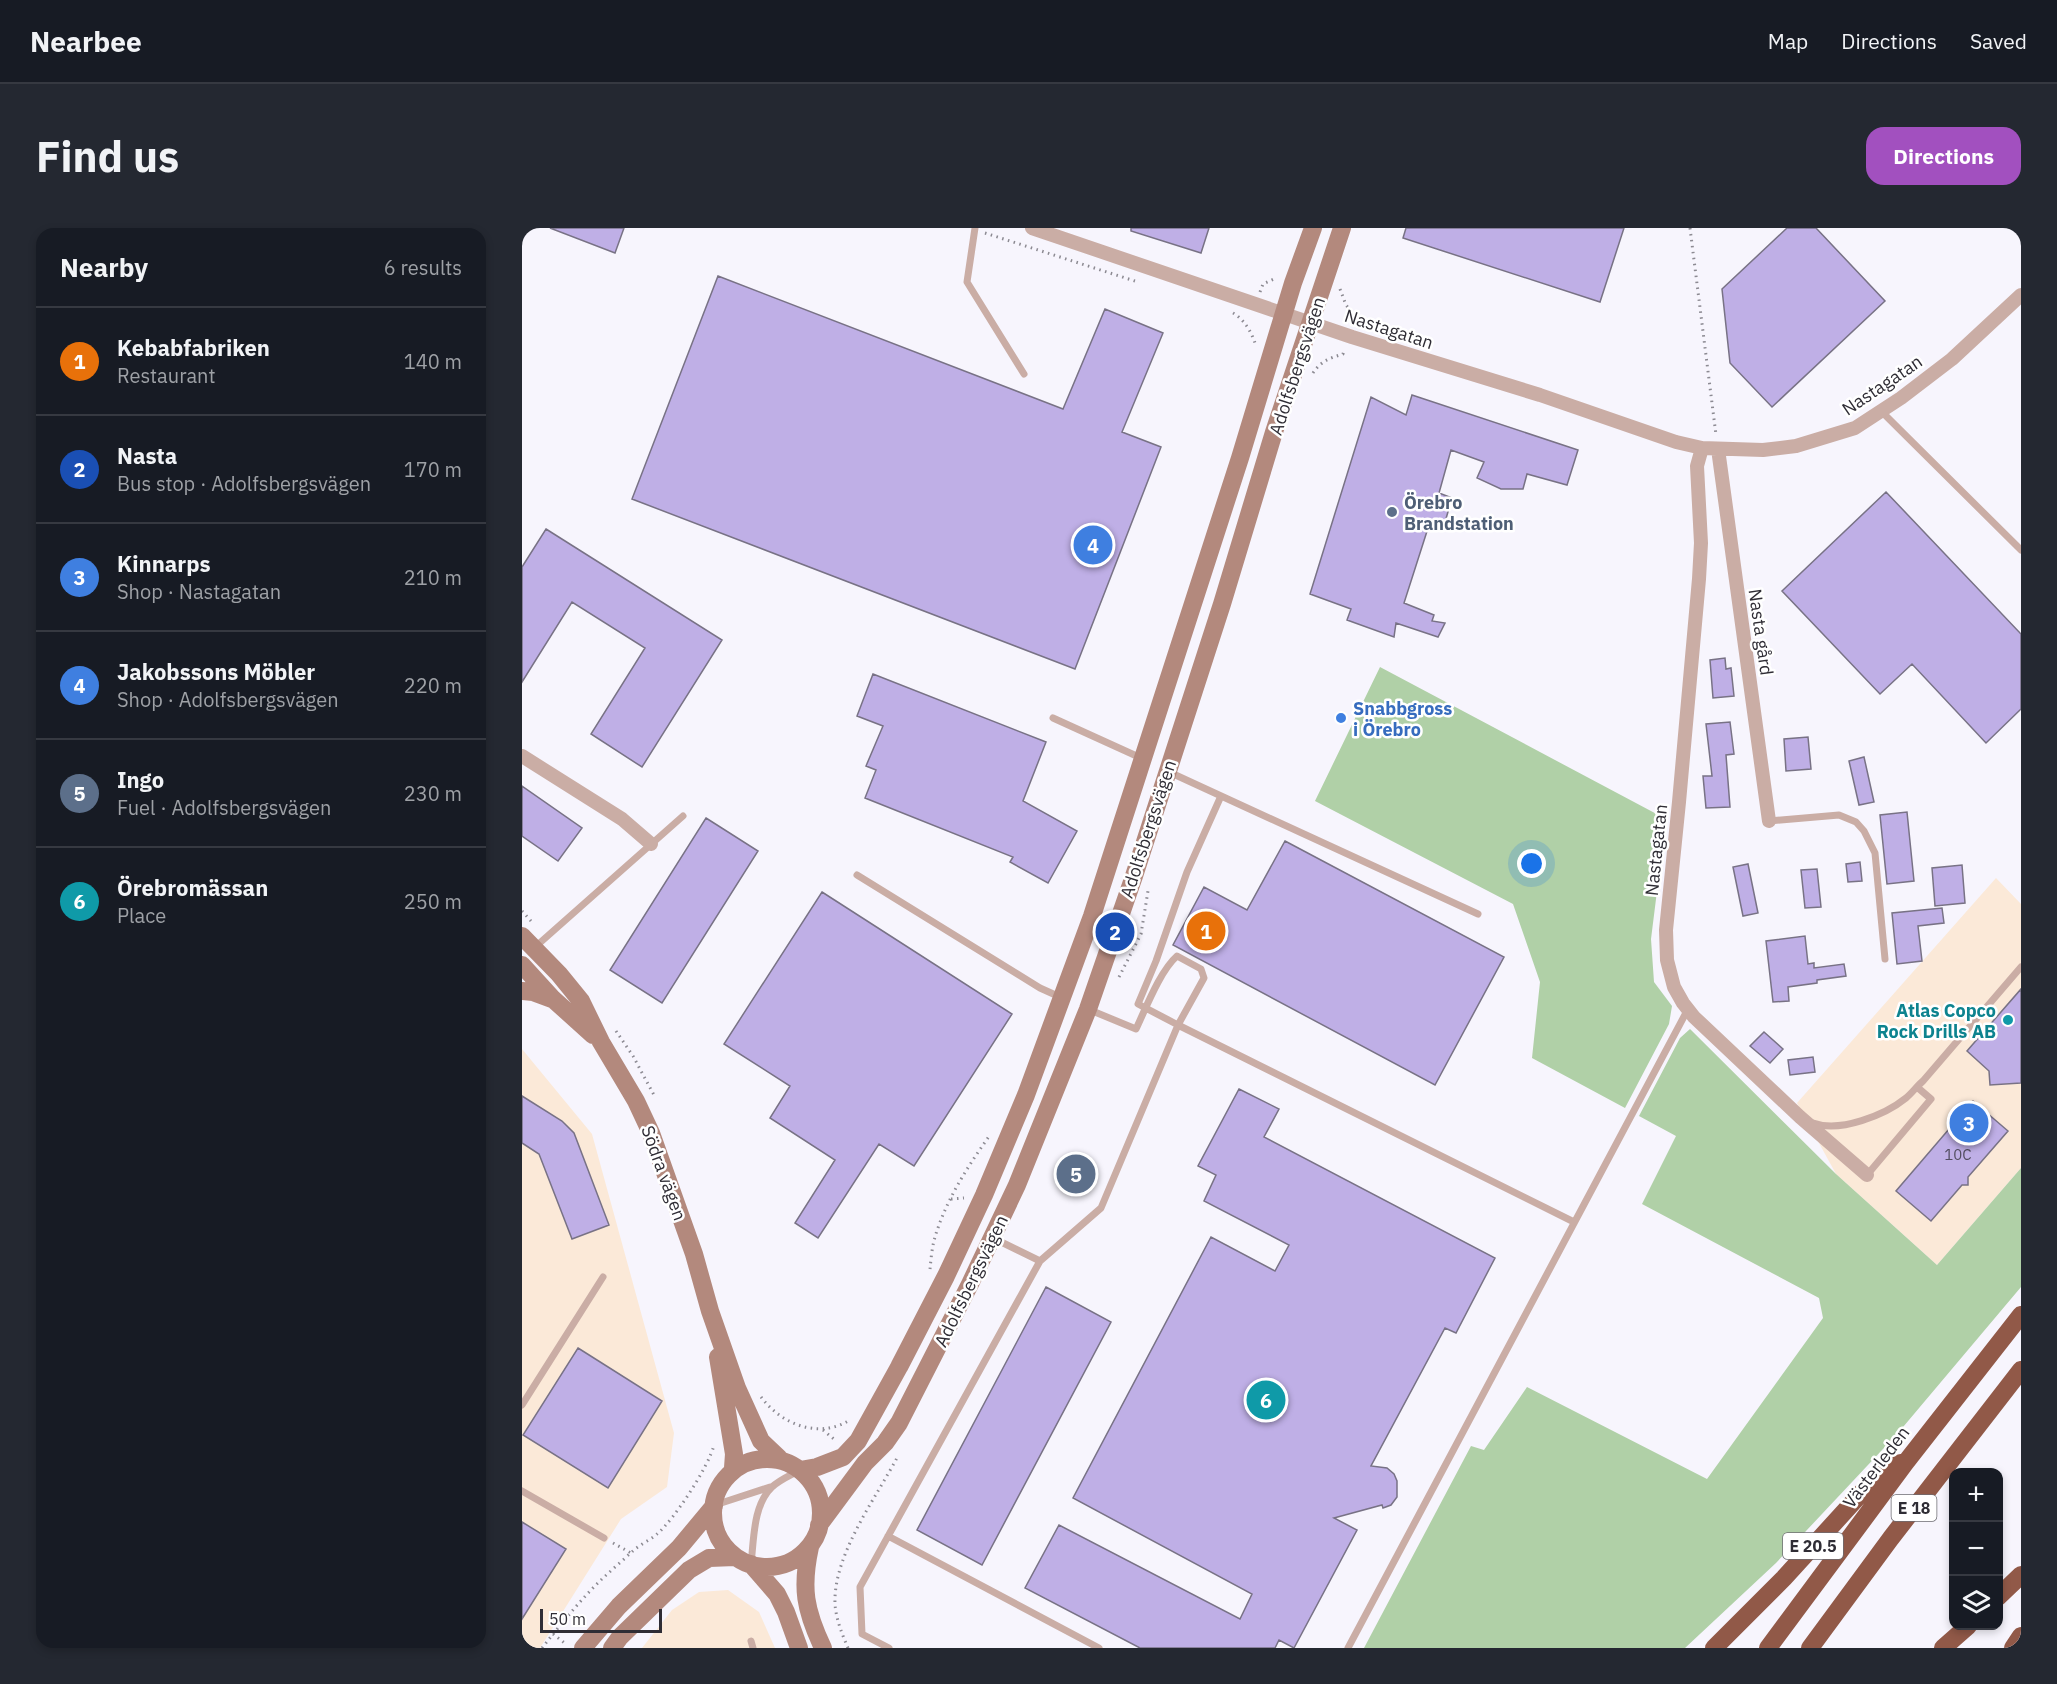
<!DOCTYPE html>
<meta charset="utf-8">
<style>
body{margin:0;font-family:"IBM Plex Sans",sans-serif;background:#242831;color:#f1f3f6}
.controls{position:absolute;right:18px;bottom:18px;display:grid;overflow:hidden;border-radius:12px;box-shadow:0 3px 9px #0003}
.controls button{width:54px;height:54px;display:grid;place-items:center;padding:0;border:0;border-bottom:2px solid #363941;background:#171b24;color:#f1f3f6;font:30px sans-serif}
.scale{position:absolute;left:18px;bottom:15px;width:122px;box-sizing:border-box;padding-left:6px;border:3px solid #2f2d35;border-top:0;font-size:16px;line-height:21px;white-space:nowrap;color:#2f2d35;-webkit-text-stroke:4px #fff;paint-order:stroke}
.you{position:absolute;left:1010px;top:636px;width:21px;height:21px;margin:-15px;border:4px solid #fff;border-radius:50%;background:#1a73e8;box-shadow:0 0 0 9px #1a73e833}
.badge{display:grid;place-items:center;width:39px;height:39px;border-radius:50%;background:#a250bf;color:#fff;font-size:20px;font-weight:700}
.pin{position:absolute;translate:-50% -50%;border:3px solid #fff;box-shadow:0 2px 6px #0006}
.list{margin:0;padding:0;list-style:none}
h2{display:flex;justify-content:space-between;align-items:center;height:78px;margin:0;padding:0 24px;font-size:26px}
h2 small{font-size:20px;font-weight:400;color:#9ea1a6}
.list li{display:grid;grid-template-columns:39px 1fr auto;gap:18px;align-items:center;box-sizing:border-box;height:108px;padding:0 24px;border-top:2px solid #363941}
.list b{display:block;font-size:22px;white-space:nowrap}
.list p{margin:0;font-size:20px;white-space:nowrap;color:#9ea1a6}
.list em{font-size:20px;font-style:normal;color:#9ea1a6}
.icon{flex:none;width:33px;height:33px;fill:none;stroke:currentColor;stroke-width:2;stroke-linecap:round;stroke-linejoin:round}
.map{position:relative;flex:none;width:1499px;height:1420px;overflow:hidden;border-radius:18px}
header{display:flex;align-items:center;gap:36px;box-sizing:border-box;height:84px;padding:0 30px;background:#171b24;border-bottom:2px solid #363941}
header strong{font-size:28px}
nav{display:flex;gap:33px;margin-inline-start:auto;font-size:21px}
.intro{display:flex;align-items:center;justify-content:space-between;box-sizing:border-box;height:144px;padding:0 36px}
h1{margin:0;font-size:42px}
.button{padding:15px 27px;border-radius:18px;background:#a250bf;color:#fff;font-size:21px;font-weight:700}
main{display:flex;gap:36px;padding:0 36px}
aside{flex:1;background:#171b24;border-radius:18px;box-shadow:0 3px 9px #0003}
.map>svg:first-child{display:block}
</style>
<header>
<strong>Nearbee</strong>
<nav><a>Map</a><a>Directions</a><a>Saved</a></nav>
</header>
<div class="intro"><h1>Find us</h1><a class="button">Directions</a></div>
<main>
<aside>
<h2>Nearby<small>6 results</small></h2>
<ul class="list">
<li><span class="badge" style="background:#e8710a">1</span><div><b>Kebabfabriken</b><p>Restaurant</p></div><em>140 m</em></li>
<li><span class="badge" style="background:#1a4fb4">2</span><div><b>Nasta</b><p>Bus stop · Adolfsbergsvägen</p></div><em>170 m</em></li>
<li><span class="badge" style="background:#3f7fe0">3</span><div><b>Kinnarps</b><p>Shop · Nastagatan</p></div><em>210 m</em></li>
<li><span class="badge" style="background:#3f7fe0">4</span><div><b>Jakobssons Möbler</b><p>Shop · Adolfsbergsvägen</p></div><em>220 m</em></li>
<li><span class="badge" style="background:#5c6f8a">5</span><div><b>Ingo</b><p>Fuel · Adolfsbergsvägen</p></div><em>230 m</em></li>
<li><span class="badge" style="background:#0f9aa8">6</span><div><b>Örebromässan</b><p>Place</p></div><em>250 m</em></li>
</ul>
</aside>
<div class="map">
<svg width="1499" height="1420" viewBox="0 0 1499 1420">
<rect width="100%" height="100%" fill="#f7f5fd"/>
<!-- commercial -->
<path fill="#fbe9d8" d="M1474 650 1499 676V940L1415 1037 1314 946 1275 875Z
M0 821 70 906 152 1205 145 1259 99 1291 18 1420H0Z
M206 1362 237 1384 253 1420H120L150 1382 177 1364Z"/>
<!-- green -->
<path fill="#b0d0a7" d="M858 439 1144 591 1129 711 1132 754 1150 778 1147 796 1103 880 1010 830 1018 754 991 676 793 573Z
M1168 801 1314 946 1415 1037 1499 940V1059L1376 1205 1254 1335 1163 1420H842L949 1218 962 1222 1005 1159 1185 1251 1301 1090 1297 1070 1120 976 1154 908 1117 888 1158 810Z"/>
<!-- building -->
<path fill="#bfafe6" stroke="#787285" stroke-width="1.5" d="M28 0H102L93 25Z
M609 0H687L679 25 609 3Z
M884 0H1102L1078 74 881 10Z
M1265 0H1294L1363 73 1250 179 1208 135 1200 61Z
M196 48 541 181 583 81 641 105 600 204 639 219 553 441 110 271Z
M890 167 1056 222 1045 257 1005 246 1001 261H979L955 250 962 234 929 222 917 265 930 270 921 301 907 297 882 375 912 387 910 393 923 395 916 409 874 395 872 409 825 392 829 381 788 366 849 169 884 187Z
M1364 264 1499 406V481L1464 515 1390 436 1358 466 1260 363Z
M24 301 200 412 120 539 69 506 123 420 50 374 0 454V339Z
M1203 430 1204 441 1209 440 1212 468 1191 470 1188 432Z
M351 446 524 514 501 573 555 603 526 655 488 634 491 629 343 570 354 542 344 538 361 498 335 488Z
M1208 494 1212 526 1204 527 1208 579 1184 580 1181 548H1190L1184 496Z
M1286 509 1289 541 1264 543 1262 511Z
M1342 529 1352 574 1337 577 1327 533Z
M0 558 60 600 36 633 0 608Z
M1385 584 1392 653 1365 656 1358 587Z
M184 590 236 623 140 775 88 742Z
M763 613 982 729 913 857 651 717 682 659 725 682Z
M1338 634 1340 653 1326 654 1324 636Z
M1226 636 1236 685 1221 688 1211 639Z
M1440 637 1443 675 1413 678 1410 640Z
M1295 641 1299 679 1283 680 1279 642Z
M300 664 490 786 392 938 357 916 296 1010 273 995 313 932 248 890 268 858 202 816Z
M1420 680 1422 695 1396 698 1400 733 1375 736 1370 685Z
M1283 708 1286 736 1292 735V740L1322 736 1324 748 1295 752V755L1266 759 1267 773 1251 774 1244 713Z
M1499 761V855L1468 857 1467 843 1445 823Z
M1242 804 1261 821 1248 835 1228 818Z
M1291 829 1293 844 1268 847 1266 832Z
M717 861 757 881 742 909 973 1030 934 1105 923 1100 849 1238 865 1240 872 1246 875 1253V1269L869 1277 861 1280 860 1277 812 1290 835 1302 772 1420 757 1412 753 1420H618L503 1360 537 1297 718 1391 730 1366 551 1270 689 1009 753 1043 767 1017 682 973 694 947 676 938Z
M0 868 40 893 52 905 87 997 50 1011 17 926 0 915Z
M1451 873 1486 903 1446 949V957H1440L1409 993 1374 963Z
M542 931 572 943 565 960 535 948Z
M524 1059 589 1094 460 1337 395 1302Z
M56 1120 140 1173 86 1260 1 1207Z
M0 1294 44 1321 0 1391Z"/>
<g fill="none" stroke-linecap="round" stroke-linejoin="round">
<!-- path -->
<path stroke="#8c8a92" stroke-width="3" stroke-dasharray="1.5 4.5" stroke-linecap="butt" d="M1168 0 1194 207
M463 5 616 54
M818 61 824 77 833 88 831 95
M738 64 741 56 754 50
M711 85C723 92 730 105 734 118
M791 145C799 133 808 130 821 126L822 122
M0 683 9 693
M597 749 619 706 626 663
M94 803 111 828 133 869
M429 971 442 970
M408 1041C409 1031 410 1019 413 1009 424 972 446 938 468 907
M239 1169C260 1197 297 1211 328 1192
M301 1202 313 1212
M91 1315 109 1325
M31 1406 44 1416
M20 1420C39 1396 59 1371 81 1350 91 1341 102 1331 112 1322 119 1316 128 1312 135 1306 152 1292 187 1238 192 1217
M326 1420C320 1406 314 1391 313 1376 311 1327 354 1270 376 1228"/>
<!-- service -->
<path stroke="#caada5" stroke-width="7" d="M453 0 445 54 502 146
M1359 183 1499 322
M531 490 619 530
M647 544 956 686
M1247 593 1317 587 1334 594 1342 603 1353 625 1363 731
M335 647 518 760 538 769
M12 720 161 588
M568 782 614 801C624 780 638 743 655 728L679 741 682 750 656 797 616 776 634 733 665 644 699 568
M1291 895C1318 905 1363 887 1384 870 1390 865 1395 858 1401 853L1499 739
M1345 947 1409 871 1395 859
M518 1033 579 980 656 797 1052 994
M0 1177 81 1049
M0 1263 82 1310
M193 1277 248 1259
M366 1308 577 1420
M229 1336C232 1311 231 1277 250 1259 257 1252 269 1247 278 1242
M229 1413 231 1420
M367 1420 340 1406 338 1359 518 1033 471 1010
M826 1420 1166 781"/>
<!-- minor -->
<path stroke="#caada5" stroke-width="14" d="M510 0 830 109 1018 167 1154 214 1180 220 1241 222 1274 218 1333 200 1379 170 1430 131 1499 67
M1180 220 1175 238 1179 315 1177 351 1157 574 1144 702 1145 732 1152 759 1161 775 1172 789 1278 889 1345 947
M1196 221 1247 593
M0 528 100 591 129 616"/>
<!-- secondary -->
<path stroke="#b3897d" stroke-width="18" d="M0 708 37 746 59 773 79 814 114 873 129 905 172 1026 188 1083 215 1160 239 1213 257 1230
M0 737 31 771 71 807
M0 763 11 764 30 771
M196 1129 212 1226 211 1240
M191 1285a54 54 0 1 1 108 0a54 54 0 1 1-108 0Z
M278 1242 295 1239 321 1229 336 1213 377 1139 424 1048 462 967 504 867 570 688 718 230 771 55 791 0
M297 1297 343 1235 363 1215 377 1195 448 1056 495 957 566 781 612 648 700 376 752 204 820 0
M288 1319C279 1360 283 1382 301 1420
M229 1336 255 1366 264 1384 277 1420
M61 1420 97 1378 157 1320 192 1278
M90 1420 98 1409 167 1342 187 1330 213 1329"/>
<!-- motorway -->
<path stroke="#915948" stroke-width="18" d="M1476 1369 1499 1347
M1192 1420 1262 1350 1364 1238 1384 1234
M1246 1420 1384 1234 1499 1087
M1288 1420 1369 1310 1499 1142
M1421 1420 1446 1398
M1491 1420 1499 1408"/>
</g>
<!-- markers -->
<circle fill="#5c6f8a" stroke="#fff" stroke-width="2" cx="870" cy="284" r="6"/>
<circle fill="#3f7fe0" stroke="#fff" stroke-width="2" cx="819" cy="490" r="6"/>
<circle fill="#0f9aa8" stroke="#fff" stroke-width="2" cx="1486" cy="792" r="6"/>
<g text-anchor="middle" dominant-baseline="central" stroke-width="5" stroke-linejoin="round" paint-order="stroke">
<!-- number labels -->
<g font-size="15" fill="#534e61">
<text x="1436" y="926">10C</text>
</g>
<!-- shield labels -->
<g fill="#fff" stroke="#6d6c72" stroke-width="1.5">
<rect x="1369.5" y="1267" width="45" height="26" rx="4.5"/>
<rect x="1261" y="1305" width="60" height="26" rx="4.5"/>
</g>
<g font-size="16" font-weight="bold" fill="#2f2d35">
<text x="1392" y="1280">E 18</text>
<text x="1291" y="1318">E 20.5</text>
</g>
<!-- street labels -->
<g font-size="18" fill="#2f2d35" stroke="#fff">
<text transform="translate(867 101) rotate(18)">Nastagatan</text>
<text transform="translate(775 138) rotate(-72)">Adolfsbergsvägen</text>
<text transform="translate(1360 157) rotate(-34)">Nastagatan</text>
<text transform="translate(1239 404) rotate(82)">Nasta gård</text>
<text transform="translate(626 601) rotate(-72)">Adolfsbergsvägen</text>
<text transform="translate(1134 622) rotate(-84)">Nastagatan</text>
<text transform="translate(142 945) rotate(70)">Södra vägen</text>
<text transform="translate(449 1053) rotate(-64)">Adolfsbergsvägen</text>
<text transform="translate(1354 1239) rotate(-53)">Västerleden</text>
</g>
<!-- service labels -->
<g font-size="18" font-weight="bold" fill="#4e5e75" stroke="#fff" text-anchor="start">
<text x="882" y="274">Örebro<tspan x="882" dy="21">Brandstation</tspan></text>
</g>
<!-- shop labels -->
<g font-size="18" font-weight="bold" fill="#366cbe" stroke="#fff" text-anchor="start">
<text x="831" y="480">Snabbgross<tspan x="831" dy="21">i Örebro</tspan></text>
</g>
<!-- culture labels -->
<g font-size="18" font-weight="bold" fill="#0d838f" stroke="#fff" text-anchor="end">
<text x="1474" y="782">Atlas Copco<tspan x="1474" dy="21">Rock Drills AB</tspan></text>
</g>
</g>
</svg>
<div class="controls">
<button>+</button>
<button>−</button>
<button><svg class="icon" aria-label="layers" viewBox="0 0 24 24"><path d="M12 4l9 5-9 5-9-5zM3 14l9 5 9-5"/></svg></button>
</div>
<div class="scale">50 m</div>
<div class="you"></div>
<div class="pin badge" style="left:684px;top:703px;background:#e8710a">1</div>
<div class="pin badge" style="left:593px;top:704px;background:#1a4fb4">2</div>
<div class="pin badge" style="left:1447px;top:895px;background:#3f7fe0">3</div>
<div class="pin badge" style="left:571px;top:317px;background:#3f7fe0">4</div>
<div class="pin badge" style="left:554px;top:946px;background:#5c6f8a">5</div>
<div class="pin badge" style="left:744px;top:1172px;background:#0f9aa8">6</div>
</div>
</main>
